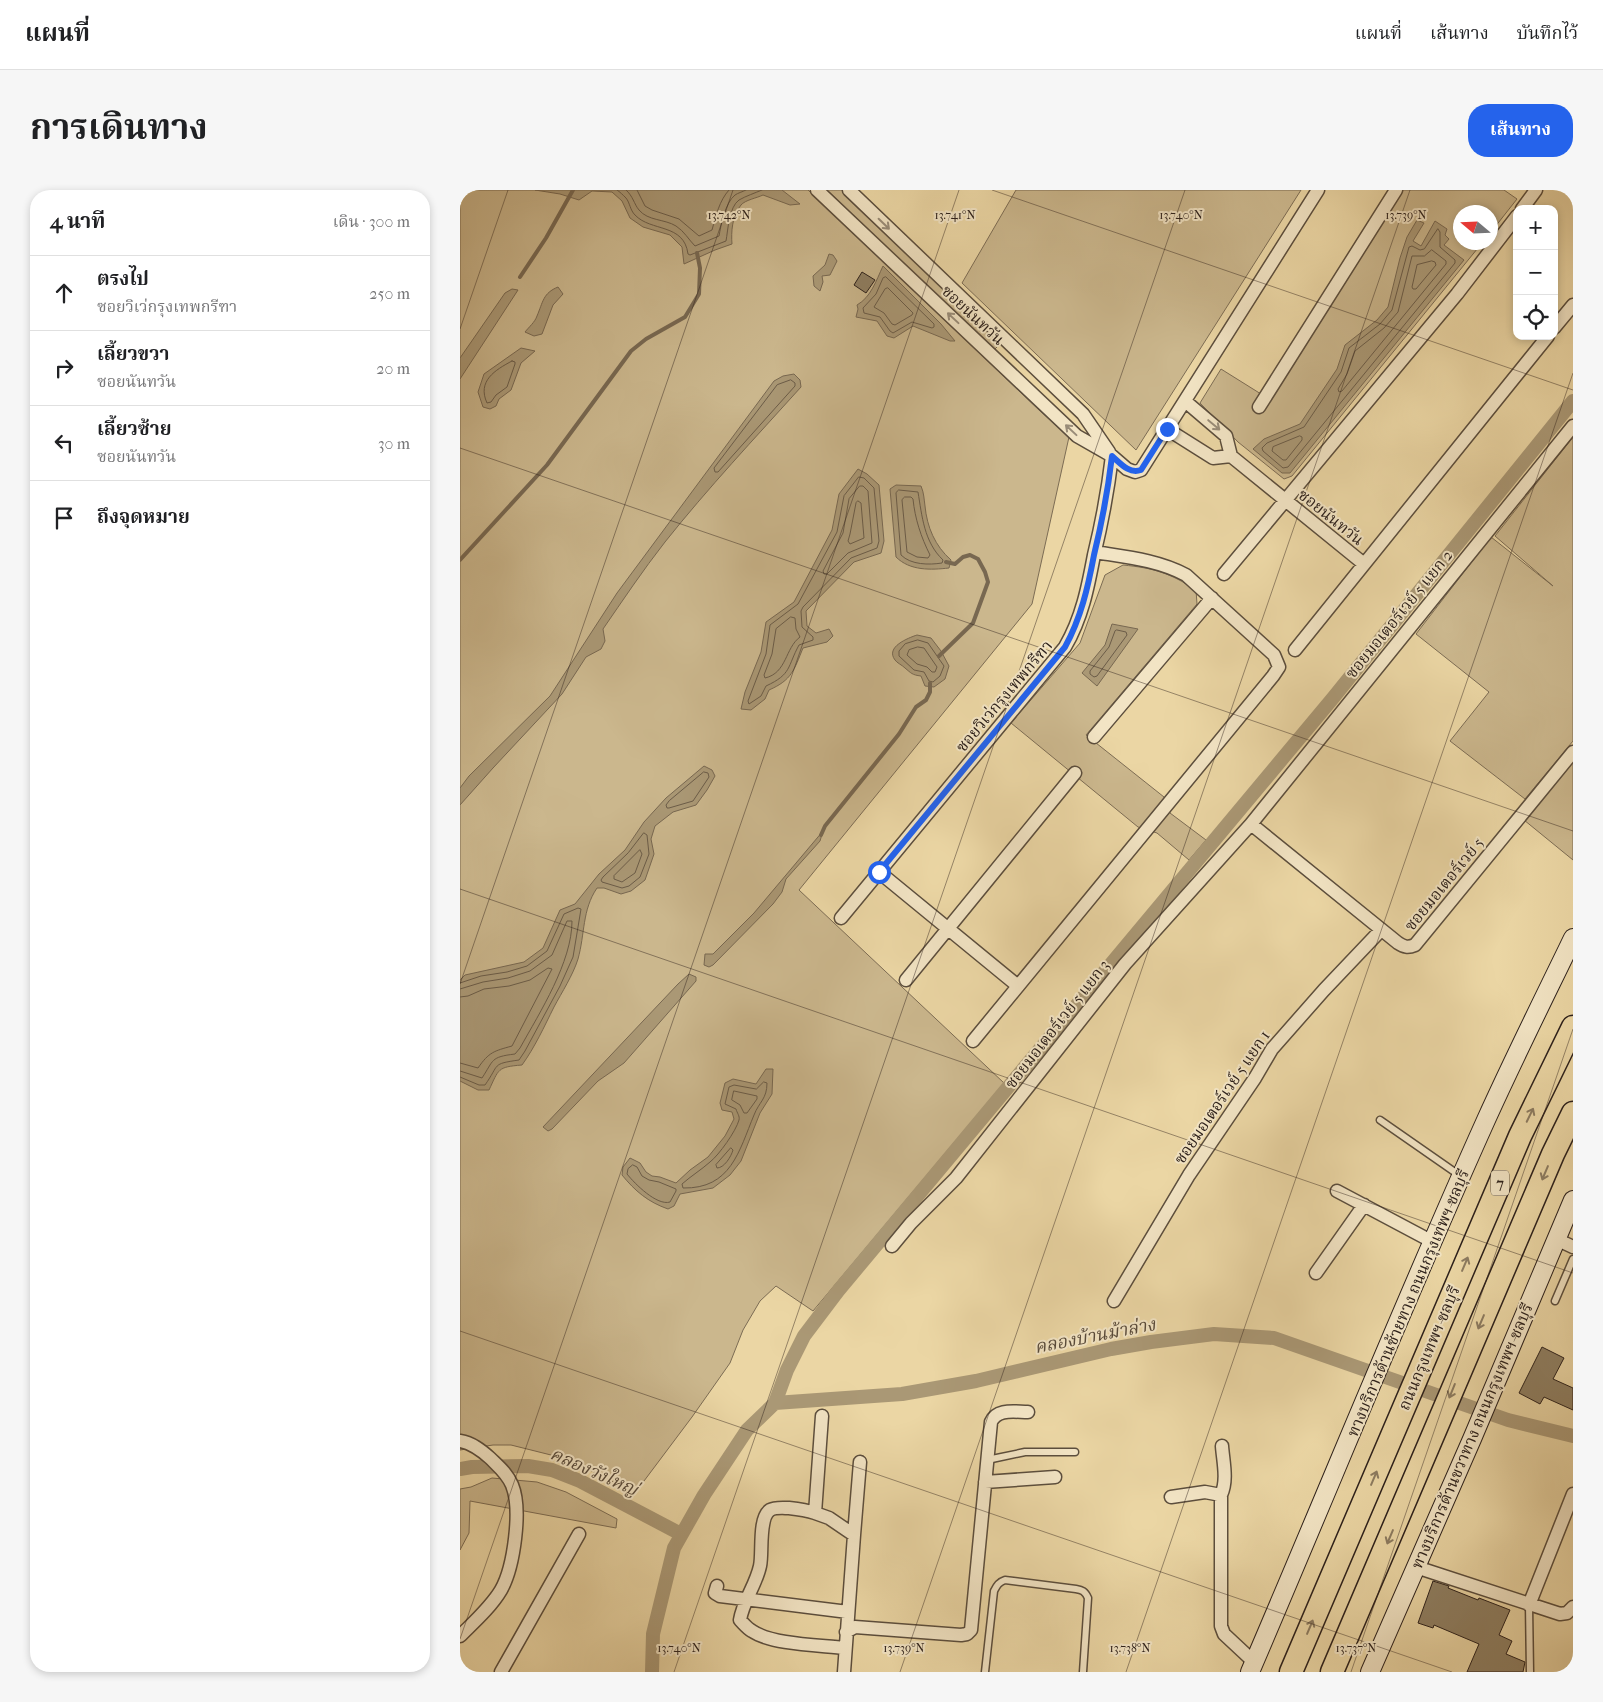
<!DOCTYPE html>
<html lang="th">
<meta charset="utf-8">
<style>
body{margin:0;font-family:"IM FELL French Canon","Noto Serif Thai",serif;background:#f6f6f6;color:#202124}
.controls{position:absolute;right:15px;top:15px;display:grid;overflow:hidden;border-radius:10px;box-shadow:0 2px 8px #0003}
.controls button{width:45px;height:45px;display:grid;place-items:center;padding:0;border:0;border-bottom:1px solid #e0e0e0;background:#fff;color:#202124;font:25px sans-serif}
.compass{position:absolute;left:993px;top:15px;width:45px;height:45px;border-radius:50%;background:#fff;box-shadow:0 2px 8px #0003;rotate:289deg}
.stop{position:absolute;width:15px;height:15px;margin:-11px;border:4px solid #2563eb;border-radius:50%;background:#fff}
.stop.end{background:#2563eb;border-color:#fff;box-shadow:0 1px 5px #0008}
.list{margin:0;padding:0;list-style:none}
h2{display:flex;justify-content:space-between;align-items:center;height:65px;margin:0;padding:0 20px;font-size:21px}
h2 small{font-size:16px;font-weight:400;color:#757577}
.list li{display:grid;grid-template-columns:32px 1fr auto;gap:15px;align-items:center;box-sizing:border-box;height:75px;padding:0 20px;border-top:1px solid #e0e0e0}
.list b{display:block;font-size:19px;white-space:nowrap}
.list p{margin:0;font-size:16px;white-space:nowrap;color:#757577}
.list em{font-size:16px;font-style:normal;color:#757577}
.icon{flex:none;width:28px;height:28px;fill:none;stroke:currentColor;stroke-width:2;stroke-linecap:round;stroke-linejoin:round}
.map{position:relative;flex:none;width:1113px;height:1482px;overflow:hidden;border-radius:20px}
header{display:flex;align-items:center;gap:30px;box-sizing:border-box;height:70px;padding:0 25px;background:#fff;border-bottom:1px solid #e0e0e0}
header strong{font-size:24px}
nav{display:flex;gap:28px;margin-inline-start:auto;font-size:18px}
.intro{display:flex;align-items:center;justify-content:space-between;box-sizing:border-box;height:120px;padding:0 30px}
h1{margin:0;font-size:35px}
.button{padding:12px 22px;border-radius:20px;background:#2563eb;color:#fff;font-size:18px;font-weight:700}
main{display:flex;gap:30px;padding:0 30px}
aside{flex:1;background:#fff;border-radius:20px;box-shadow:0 2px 8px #0003}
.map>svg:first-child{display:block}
</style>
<header>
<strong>แผนที่</strong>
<nav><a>แผนที่</a><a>เส้นทาง</a><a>บันทึกไว้</a></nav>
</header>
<div class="intro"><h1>การเดินทาง</h1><a class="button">เส้นทาง</a></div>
<main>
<aside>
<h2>4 นาที<small>เดิน · 300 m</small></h2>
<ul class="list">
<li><svg class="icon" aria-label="ahead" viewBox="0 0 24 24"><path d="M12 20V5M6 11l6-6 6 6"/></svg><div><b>ตรงไป</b><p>ซอยวิเว่กรุงเทพกรีฑา</p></div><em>250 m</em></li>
<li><svg class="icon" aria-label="right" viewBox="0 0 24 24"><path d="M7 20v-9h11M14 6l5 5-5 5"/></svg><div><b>เลี้ยวขวา</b><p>ซอยนันทวัน</p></div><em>20 m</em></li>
<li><svg class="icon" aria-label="left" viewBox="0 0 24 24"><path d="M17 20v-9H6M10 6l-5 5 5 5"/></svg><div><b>เลี้ยวซ้าย</b><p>ซอยนันทวัน</p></div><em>30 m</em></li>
<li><svg class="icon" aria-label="arrive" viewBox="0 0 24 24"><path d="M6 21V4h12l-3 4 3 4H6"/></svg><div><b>ถึงจุดหมาย</b></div></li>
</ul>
</aside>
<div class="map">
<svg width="1113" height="1482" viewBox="0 0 1113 1482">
<rect width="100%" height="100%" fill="#ebd6a4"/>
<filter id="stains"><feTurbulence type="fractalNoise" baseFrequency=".004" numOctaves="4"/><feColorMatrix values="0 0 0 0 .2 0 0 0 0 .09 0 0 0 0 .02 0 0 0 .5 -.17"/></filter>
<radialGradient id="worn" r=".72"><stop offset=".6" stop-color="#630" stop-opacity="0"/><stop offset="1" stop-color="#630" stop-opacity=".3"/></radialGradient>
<!-- green -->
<path fill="#cbb78d" stroke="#7c6c54" d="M0 0H348L579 220 609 247 572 414 339 700 544 893 353 1121 316 1096 300 1111 283 1140 270 1173 232 1227 175 1303 120 1275 99 1267 51 1255H33L0 1260Z
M367 0H382L541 153 534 160Z
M556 0H841L676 260 502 93Z
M942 0H1044L1057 9 1031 42 1030 22H1001V52L1022 53 832 286 824 289 778 252 740 213 761 179 809 209Z
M1113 247V551L1065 609 990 551 1029 502 956 444 1031 347 1093 396 1035 346Z
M663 375C694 378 710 383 736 400L737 414 626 545 704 607 710 623 746 650 729 670 697 643 678 637 551 533 620 453 645 385Z
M1113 571V670L1064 630Z
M32 1288 77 1292 106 1302 157 1329 156 1338 10 1311 9 1343 0 1360V1299L11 1297Z"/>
<!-- water -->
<path fill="#aa9875" stroke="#786851" d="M75 0H322L340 14 330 15 303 5C297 8 285 10 281 15 272 26 271 42 272 54L255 60 224 74 222 57 210 45 183 37 170 28 162 11 152 2 132 1 119 10 100 4Z
M957 30 964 33 953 51 961 56 975 31 987 39 985 45 989 49 984 55 1004 70 830 283H822L793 259 804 249 840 234 877 179 885 155 917 130 928 117 940 68 947 47Z
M369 64 373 65 377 71 370 85 362 86 363 92 360 101 354 96 353 86 365 75Z
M423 76 481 134 495 151H490L453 136 434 148 427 146 417 131 396 127 398 119 397 115C411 107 416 91 423 76Z
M98 97 103 104 93 115 82 144 74 146 65 142C69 137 75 132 77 126 83 112 83 103 98 97Z
M52 99 58 100 0 189V168L45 103Z
M61 158 75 161 61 173 51 200 39 209 36 216 30 219 23 217 18 202 24 184Z
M334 184 340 190 341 197C295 248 248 298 205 352 183 380 163 410 143 439L145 451 141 459 126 467 102 504 33 578 0 615V598L9 586 90 506 157 403 314 191 323 186Z
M398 279 407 284 419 295 424 351 421 363 394 372 346 421 347 436 356 443 369 439 373 446 367 452 343 458C334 480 332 490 309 500L305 509 291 520 281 519 285 502 301 462 306 432 334 412 372 340 379 304Z
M436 295 461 296C464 303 464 309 465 316 467 337 475 356 491 370L489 378C471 380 450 381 436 367L430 299Z
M652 434 678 439 637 496 622 483 645 455Z
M457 445 471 448 481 461 489 476 485 489 474 497 465 496 461 486C452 485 451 483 445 478 442 475 437 473 435 470 425 457 448 448 457 445Z
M244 576 252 580 255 586 247 600 236 615 213 622 195 636 191 649 194 664 185 690 171 701 161 704 144 698H137C122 720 125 744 118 769 113 785 102 802 94 817 84 837 75 857 62 875 37 877 39 879 29 900H18L0 891V790L5 785 64 772 83 758 100 720 115 714 139 684 165 660 184 632 206 608Z
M363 641 360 651 326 689 322 702 313 714 253 775 249 777 244 775 245 764H253L294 723Z
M229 784 236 787V791L164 873 138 891 92 939 88 941 83 937 218 794Z
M306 879H313L312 904 300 923 281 971 270 985 253 998 220 1004 214 1016 208 1019C188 1012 175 1001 162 985L163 977 170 968 180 973 186 982 192 986 200 987 216 993 230 980 248 967 265 946 274 929 272 922 262 920 260 913 265 893 273 889 296 894Z"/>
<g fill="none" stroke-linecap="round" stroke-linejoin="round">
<!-- shore -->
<path stroke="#6b5c48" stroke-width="1" d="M157 0C160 2 163 5 166 8 170 13 170 20 175 25 191 42 224 33 228 64L230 65 266 51C268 40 269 17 279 10 286 6 295 3 302 0
M166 0C173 6 174 14 179 20 188 31 205 29 216 36 224 41 229 50 235 56L259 46C261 35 265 13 275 5 278 3 282 2 286 0
M177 0 185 16 192 20 219 29 239 46 252 40C256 26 259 11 269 0
M978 39 980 42V57L995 70V73L828 277 823 278 803 261 802 258 807 253 844 237 881 182 889 158 920 134 932 120 949 57 952 56 960 60 964 59Z
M972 60 986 71V74L882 201 879 202 878 199 887 184 895 161 924 138 938 122 952 66H964Z
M972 71 975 72 976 75 956 99H953L952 97 957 75Z
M426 87 474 134V137L472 138 452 132 433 143 430 141 420 127 404 123 403 118 416 104 423 88Z
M428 98 453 123 452 125 435 135 432 134 424 123 414 117 425 99Z
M52 171 55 172V174L47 197 36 205 31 212 27 213C17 191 35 180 52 171Z
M331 190 335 193V196L258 282H255L254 278 317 195Z
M840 246 842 247V250L826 270H823L812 261 813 257Z
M399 287 404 288 414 298 419 351 417 358 391 368 343 417 341 421 342 437 353 447V450L339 455C327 477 332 484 306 496L301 506 289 514 288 511 306 464 310 435 338 414 377 342 384 306Z
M400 296H403L408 301 412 353 388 363 367 384H364L363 381 383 343 389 309Z
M439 300 458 302C462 326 464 352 483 370L482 373C469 375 451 375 441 365L436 303Z
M445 307H451L453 309C455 329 461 347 470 365L468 368 457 367 447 362 442 310Z
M398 311 401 313 404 348 390 354 388 351 390 344 396 313Z
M331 427 335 428 336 439 340 447C325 458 327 483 305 488L304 485 312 464 316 439Z
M657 440 666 442 667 445 637 486 634 487 630 484V481L649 457 655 441Z
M458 450 468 453 484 476 480 486 473 492 469 491 464 482 454 480 439 466V461L445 454Z
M458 457 464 458 477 477 475 482H472L467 477 457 474 447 465 449 460Z
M244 582 248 583 249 587 233 611 209 618H207L206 615 209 611Z
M184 643 187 645 189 664 180 687 169 696 162 698 142 692 141 690 143 687 168 663Z
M180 660 182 664 175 683 162 692 154 689V686Z
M0 793 21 786 47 782 67 776 87 761 104 724 118 718 121 719 113 767 100 796 65 861 59 870C31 874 40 874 25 895H19L0 887
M0 799 23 792 48 788 70 781 92 765 107 731H112C112 772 80 822 60 858L55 864C30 867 34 870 22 888L0 881
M0 807 8 806 24 799 49 796 70 790 88 778 92 779 52 856C34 861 29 862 18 878L0 873
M304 892 307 893C307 909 299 912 294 925 279 961 271 999 223 998L222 994C231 986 241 980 250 972 259 965 276 941 279 930 280 926 277 923 276 919L265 914 269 897 274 895 296 899Z
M274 901 297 906V909L287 923H284L280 915 272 910Z
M271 958 273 960C271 967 264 978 257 978L256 975Z
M173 975 177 977 182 986 189 990 199 992 216 999V1001L210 1012C197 1016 175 994 167 984L168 979Z"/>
<!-- stream -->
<path stroke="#786851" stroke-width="4" d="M60 87 86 48 113 0
M0 370 87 275 171 161 186 149 225 127 239 104 240 78 237 63
M479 466 513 433 528 392 525 382 518 369 510 365 503 367 495 374 486 372
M361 645 365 636 439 544 456 517 466 510 470 502V493"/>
<!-- canal -->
<path stroke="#aa9875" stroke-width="14" d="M315 1213 327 1180 344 1146 378 1101 873 508 1113 211
M0 1279 12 1277 68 1276 92 1280 120 1291 219 1343
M192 1482 193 1444 214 1358 244 1305 287 1240 315 1213 442 1204 516 1191 651 1159 691 1152 754 1144 814 1148 1048 1230 1113 1246"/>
</g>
<!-- building -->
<path fill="#8f7f62" stroke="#2c201b" d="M402 82 415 90 406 103 394 95Z
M1082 1157 1104 1168 1093 1189 1113 1198V1220L1084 1207 1080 1214 1059 1203Z
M973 1391 989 1396 988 1398 1018 1410 1019 1408 1050 1420 1039 1445 1052 1451 1046 1464 1065 1472 1063 1482H1007L1019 1454 974 1435 973 1438 958 1433Z"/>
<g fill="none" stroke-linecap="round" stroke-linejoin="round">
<!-- lane casing -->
<g stroke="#5c4e3d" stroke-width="9">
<path id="lane" d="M920 930 999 985
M1095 1111 1113 1069
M527 1270 565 1262H615
M1069 1415 1070 1482
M525 1482 534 1401C537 1395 539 1392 545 1390L616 1399C622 1400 625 1401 628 1408L623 1482"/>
</g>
<!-- street casing -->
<g stroke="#5c4e3d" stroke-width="15">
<path id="street" d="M357 0 617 246 652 266 667 279 675 282 681 280 858 0
M389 0 623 224 649 262
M1062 19 1076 0
M1094 138 1113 115
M725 211 766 246 771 266 904 374
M799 217 936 0
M707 239 753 268 771 266
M764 384 997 104 1057 26
M835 460 1088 146
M634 547 752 408
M791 634 938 753C944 757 948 758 955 755L1113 562
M419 682 558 796
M381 728 605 457C622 428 628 397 634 365 642 332 648 300 652 266
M446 790 615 583
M513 851 813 486 819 477 814 465 726 385C698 370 666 367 635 362
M877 1001 973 1052
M1096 1049 1113 1057
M432 1056 451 1033 496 988 665 774 791 634 1113 236
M856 1083 904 1015
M654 1111 729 985 795 888 812 859 864 800 921 740
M362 1226 355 1323 369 1328 394 1345 384 1482
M0 1251C12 1253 21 1260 30 1268 38 1276 47 1283 52 1295 62 1319 54 1377 41 1400 31 1417 14 1432 0 1446
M525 1292 595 1287
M761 1305C768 1290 763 1271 762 1256
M711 1307 745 1302 761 1305V1436L764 1444 794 1472
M355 1323C346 1320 338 1319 329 1318 323 1318 315 1317 310 1320 298 1328 303 1363 300 1376 296 1395 283 1411 280 1430 284 1434 287 1438 292 1441 313 1455 360 1455 385 1458
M394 1345 400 1272
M956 1377 1100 1424 1107 1423 1113 1417
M257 1396 255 1403 260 1406 388 1422
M1069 1415 1113 1304
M386 1442 395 1437 501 1445 507 1444 511 1440 531 1232C537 1218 555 1222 568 1222
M41 1482 119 1344"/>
</g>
<!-- secondary casing -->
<g stroke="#2c201b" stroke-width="20">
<path id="secondary" d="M790 1482C869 1298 944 1112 1026 930 1054 868 1084 808 1113 748
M910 1482 1012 1249 1113 1010"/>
</g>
<!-- highway casing -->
<g stroke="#2c201b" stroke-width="25">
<path id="highway" d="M831 1482 1060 946 1113 837
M872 1482 1093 964 1113 923"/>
</g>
<!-- lane -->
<use href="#lane" stroke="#f2e4c4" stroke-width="6"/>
<!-- street -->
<use href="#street" stroke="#f2e4c4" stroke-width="12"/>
<!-- secondary -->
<use href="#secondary" stroke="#f2e4c4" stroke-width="18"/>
<!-- highway -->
<use href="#highway" stroke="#ebd6a4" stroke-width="22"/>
</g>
<!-- one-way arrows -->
<defs><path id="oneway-shaft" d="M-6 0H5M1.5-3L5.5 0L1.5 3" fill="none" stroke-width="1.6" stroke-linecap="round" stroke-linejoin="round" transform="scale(1.25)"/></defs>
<g stroke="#998c78">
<use href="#oneway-shaft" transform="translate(424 34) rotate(44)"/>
<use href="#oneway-shaft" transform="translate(493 128) rotate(-137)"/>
<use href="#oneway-shaft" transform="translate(754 235) rotate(40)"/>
<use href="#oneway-shaft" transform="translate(611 240) rotate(-137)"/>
</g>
<g stroke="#8c7b60">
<use href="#oneway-shaft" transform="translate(1070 925) rotate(-64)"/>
<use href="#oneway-shaft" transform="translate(1085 983) rotate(113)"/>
<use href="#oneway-shaft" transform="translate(1005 1074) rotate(-67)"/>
<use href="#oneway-shaft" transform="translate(1021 1132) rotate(113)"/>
<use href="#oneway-shaft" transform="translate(992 1201) rotate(112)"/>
<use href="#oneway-shaft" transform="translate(914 1288) rotate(-67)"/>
<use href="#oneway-shaft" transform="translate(930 1347) rotate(113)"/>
<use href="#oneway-shaft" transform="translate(850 1437) rotate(-67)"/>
</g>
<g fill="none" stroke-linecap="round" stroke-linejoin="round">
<!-- route -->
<path stroke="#2563eb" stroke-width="6" d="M419 682 605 457C621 428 628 397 634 365 642 332 648 300 652 266 661 274 669 284 681 280L707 239"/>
</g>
<!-- ticks -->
<path fill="none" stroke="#2c201b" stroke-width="1" stroke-opacity="0.45" d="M532 0 1113 200M0 139 48 0M0 258 1113 641M0 699 1113 1083M0 794 273 0M0 1141 992 1482M0 1449 499 0M214 1482 725 0M440 1482 950 0M666 1482 1113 183M891 1482 1113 839"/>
<g text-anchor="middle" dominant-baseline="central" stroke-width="4" stroke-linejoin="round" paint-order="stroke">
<!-- shield labels -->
<rect fill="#f2e4c4" stroke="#675b4e" stroke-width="1" x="1031" y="980.5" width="18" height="25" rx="4"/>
<g font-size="15" font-weight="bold" fill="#2c201b">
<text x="1040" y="993">7</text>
</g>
<!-- street labels -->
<g font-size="16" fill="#2c201b" stroke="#f2e4c4">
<text transform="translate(513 125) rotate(43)">ซอยนันทวัน</text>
<text transform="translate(871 327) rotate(39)">ซอยนันทวัน</text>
<text transform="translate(939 424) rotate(-51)">ซอยมอเตอร์เวย์ 5 แยก 2</text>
<text transform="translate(544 506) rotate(-50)">ซอยวิเว่กรุงเทพกรีฑา</text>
<text transform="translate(984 694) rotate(-51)">ซอยมอเตอร์เวย์ 5</text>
<text transform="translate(597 834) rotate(-52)">ซอยมอเตอร์เวย์ 5 แยก 3</text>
<text transform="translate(762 907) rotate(-56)">ซอยมอเตอร์เวย์ 5 แยก 1</text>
<text transform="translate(948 1113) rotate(-67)">ทางบริการด้านซ้ายทาง ถนนกรุงเทพฯ-ชลบุรี</text>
<text transform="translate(969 1158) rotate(-67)">ถนนกรุงเทพฯ-ชลบุรี</text>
<text transform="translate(1012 1246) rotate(-67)">ทางบริการด้านขวาทาง ถนนกรุงเทพฯ-ชลบุรี</text>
</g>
<!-- water labels -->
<g font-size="18" font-style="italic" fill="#584a3a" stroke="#f2e4c4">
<text transform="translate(635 1146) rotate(-11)">คลองบ้านม้าล่าง</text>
<text transform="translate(134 1282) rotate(24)">คลองวังใหญ่</text>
</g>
</g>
<g font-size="12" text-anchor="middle" fill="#2c201b" stroke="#f2e4c4" stroke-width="4" stroke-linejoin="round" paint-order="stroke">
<text x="269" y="29">13.742°N</text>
<text x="495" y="29">13.741°N</text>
<text x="721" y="29">13.740°N</text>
<text x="946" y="29">13.739°N</text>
<text x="219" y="1462">13.740°N</text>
<text x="444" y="1462">13.739°N</text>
<text x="670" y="1462">13.738°N</text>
<text x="896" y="1462">13.737°N</text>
</g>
<rect width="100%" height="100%" filter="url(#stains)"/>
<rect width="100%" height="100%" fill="url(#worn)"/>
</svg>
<div class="controls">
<button>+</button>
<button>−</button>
<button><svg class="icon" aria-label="locate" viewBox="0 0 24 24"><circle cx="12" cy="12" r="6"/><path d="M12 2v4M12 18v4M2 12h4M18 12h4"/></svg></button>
</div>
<svg class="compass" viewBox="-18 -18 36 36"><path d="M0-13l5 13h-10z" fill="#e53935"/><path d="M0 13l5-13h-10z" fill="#757577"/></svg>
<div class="stop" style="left:419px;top:682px"></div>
<div class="stop end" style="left:707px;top:239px"></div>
</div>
</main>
